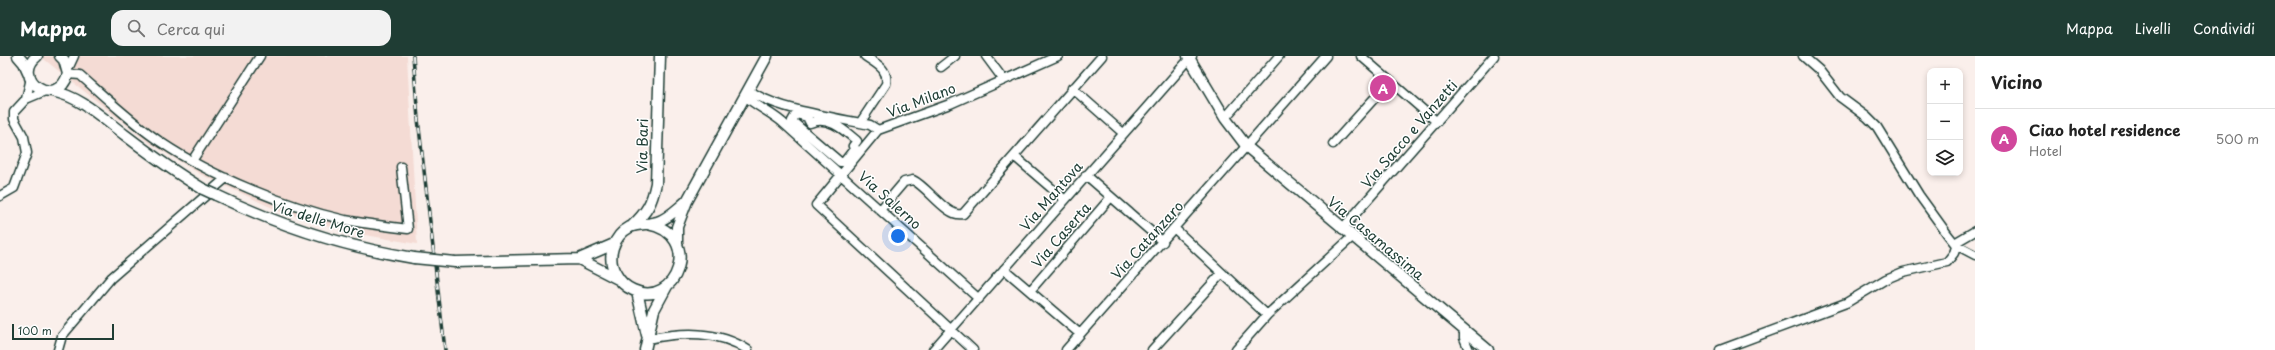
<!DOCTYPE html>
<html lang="it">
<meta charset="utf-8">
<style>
body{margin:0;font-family:"Playpen Sans",sans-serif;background:#f2f2f2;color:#222}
.controls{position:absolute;right:12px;top:12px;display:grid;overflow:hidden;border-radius:8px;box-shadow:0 2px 6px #0003}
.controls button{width:36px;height:36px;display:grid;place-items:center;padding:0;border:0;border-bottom:1px solid #e0e0e0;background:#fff;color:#222;font:20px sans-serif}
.scale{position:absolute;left:12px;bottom:10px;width:102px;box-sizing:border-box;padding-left:4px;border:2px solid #1f3d34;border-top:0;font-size:11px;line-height:14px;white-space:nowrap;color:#1f3d34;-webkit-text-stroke:3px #fff;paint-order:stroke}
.you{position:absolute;left:898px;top:180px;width:14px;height:14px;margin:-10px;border:3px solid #fff;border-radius:50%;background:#1a73e8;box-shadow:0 0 0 6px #1a73e833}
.badge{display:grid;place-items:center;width:26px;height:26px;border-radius:50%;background:#1f3d34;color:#fff;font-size:13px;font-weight:700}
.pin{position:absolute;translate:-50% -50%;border:2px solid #fff;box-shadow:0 1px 4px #0006}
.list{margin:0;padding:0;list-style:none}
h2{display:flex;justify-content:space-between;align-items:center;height:52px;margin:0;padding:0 16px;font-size:17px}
h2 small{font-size:13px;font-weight:400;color:#767676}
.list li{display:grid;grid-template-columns:26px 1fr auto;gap:12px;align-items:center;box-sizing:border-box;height:60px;padding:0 16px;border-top:1px solid #e0e0e0}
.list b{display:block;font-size:15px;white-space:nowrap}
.list p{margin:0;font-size:13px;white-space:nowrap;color:#767676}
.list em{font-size:13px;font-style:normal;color:#767676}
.icon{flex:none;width:22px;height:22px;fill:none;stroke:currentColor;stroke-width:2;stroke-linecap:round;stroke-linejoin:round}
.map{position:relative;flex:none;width:1975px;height:294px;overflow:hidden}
header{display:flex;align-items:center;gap:24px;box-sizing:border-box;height:56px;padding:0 20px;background:#1f3d34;color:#fff}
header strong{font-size:19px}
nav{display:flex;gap:22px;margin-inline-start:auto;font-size:14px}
.search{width:280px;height:36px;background:#f2f2f2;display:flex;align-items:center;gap:10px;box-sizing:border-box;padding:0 14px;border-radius:12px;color:#767676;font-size:15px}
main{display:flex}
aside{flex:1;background:#fff}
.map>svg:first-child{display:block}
</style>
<header>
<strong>Mappa</strong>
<div class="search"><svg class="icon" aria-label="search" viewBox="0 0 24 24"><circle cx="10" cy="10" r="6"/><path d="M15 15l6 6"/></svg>Cerca qui</div>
<nav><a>Mappa</a><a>Livelli</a><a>Condividi</a></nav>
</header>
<main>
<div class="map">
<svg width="1975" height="294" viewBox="0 0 1975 294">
<rect width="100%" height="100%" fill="#faefeb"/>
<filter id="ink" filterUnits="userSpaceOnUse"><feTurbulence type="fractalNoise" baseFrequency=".025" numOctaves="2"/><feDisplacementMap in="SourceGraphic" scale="8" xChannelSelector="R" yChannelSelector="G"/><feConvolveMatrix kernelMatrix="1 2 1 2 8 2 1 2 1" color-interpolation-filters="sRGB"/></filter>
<g filter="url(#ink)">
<!-- built -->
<path fill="#f4dbd4" d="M40 0H407L417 188 354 177 279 155 200 118 148 86Z"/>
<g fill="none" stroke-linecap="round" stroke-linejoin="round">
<!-- minor casing -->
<g stroke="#1f3d34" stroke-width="11">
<path id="minor" d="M986 0 1003 23
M1361 0 1437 66
M1803 0 1819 14 1840 41 1867 61 1877 71 1919 139 1948 179 1956 189 1975 199
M941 11 955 0
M68 13 74 0
M68 18 80 19C106 42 132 67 162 87 211 120 287 151 345 164 366 168 388 170 408 173L401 111
M1072 32 1123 77
M26 43 31 22
M796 58 807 61 810 67C828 59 844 74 857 85L853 90 855 92 844 106H840L792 65Z
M1225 62 1279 0
M860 67 886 28C889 13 876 8 865 0
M878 74 816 149 973 294
M1333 88 1390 25
M1014 100 1064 143
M192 105 260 0
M1086 119 1163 186
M0 140 14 132 27 97 24 81 14 63V56L26 43 45 35
M881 153 904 126 913 124C928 131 947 162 963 158L1102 0
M1175 173 1267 259
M1342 173 1494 0
M1004 213 1080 278
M1030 235 1111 141
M979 243 782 66C770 56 756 50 745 40L753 37C780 54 837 62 870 69L878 74 950 48 1058 0
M1464 274V282L1469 294
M648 283C682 276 718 274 748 294
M58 294 62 280 111 222 226 122
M933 294 1192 0
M1066 294 1326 0
M1152 294 1222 217
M1236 294 1267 259 1352 181
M1720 294 1846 247 1886 223 1903 216 1947 206 1954 197 1958 185 1975 175"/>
</g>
<!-- major casing -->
<g stroke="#1f3d34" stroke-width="13">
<path id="major" d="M18 0 24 7 29 18
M37 0C10 22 57 55 68 18L64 4 60 0
M1188 0 1225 62 1247 91 1488 294
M52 35C81 41 101 61 125 79 150 98 176 117 203 133
M216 139C278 169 345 191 414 202
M648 168C704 178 677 254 633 234 626 231 620 226 616 218 606 202 613 180 630 171 639 167 648 169 657 166 668 163 678 152 687 145
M632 170C647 156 652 147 656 127L660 0
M677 187V171L687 145 767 0
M579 203 618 223
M455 206 579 203 614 188
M637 236 647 279
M645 294 654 254 667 230"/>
</g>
<!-- minor -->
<use href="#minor" stroke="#fff" stroke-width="8"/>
<!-- major -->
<use href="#major" stroke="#fff" stroke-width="10"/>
<!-- rail casing -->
<g stroke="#1f3d34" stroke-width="3.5">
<path id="rail" d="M413 0 418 63 445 294"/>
</g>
<!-- rail -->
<use href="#rail" stroke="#fff" stroke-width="2" stroke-dasharray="6" stroke-linecap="butt"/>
<!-- major-bridge casing -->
<g stroke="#1f3d34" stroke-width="13" stroke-linecap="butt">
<path id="major-bridge" d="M203 133 216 139
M414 202 455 206"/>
</g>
<!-- major-bridge -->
<use href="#major-bridge" stroke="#fff" stroke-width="10"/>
</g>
</g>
<g text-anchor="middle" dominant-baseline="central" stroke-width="3" stroke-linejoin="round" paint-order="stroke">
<!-- street labels -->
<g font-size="14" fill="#1f3d34" stroke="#fff">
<text transform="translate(921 44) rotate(-21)">Via Milano</text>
<text transform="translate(1409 78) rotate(-49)">Via Sacco e Vanzetti</text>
<text transform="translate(642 90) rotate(-89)">Via Bari</text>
<text transform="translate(1051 140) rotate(-49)">Via Mantova</text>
<text transform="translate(890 144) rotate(42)">Via Salerno</text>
<text transform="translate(318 163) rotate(17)">Via delle More</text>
<text transform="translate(1061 179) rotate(-49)">Via Caserta</text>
<text transform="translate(1376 182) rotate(40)">Via Casamassima</text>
<text transform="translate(1147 184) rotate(-48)">Via Catanzaro</text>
</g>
</g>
</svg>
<div class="controls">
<button>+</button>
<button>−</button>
<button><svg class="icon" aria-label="layers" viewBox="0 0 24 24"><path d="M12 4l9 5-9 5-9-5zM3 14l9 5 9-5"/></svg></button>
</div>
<div class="scale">100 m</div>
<div class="you"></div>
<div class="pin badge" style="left:1383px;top:32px;background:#d1479c">A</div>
</div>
<aside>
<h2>Vicino<small></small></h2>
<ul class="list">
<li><span class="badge" style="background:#d1479c">A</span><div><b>Ciao hotel residence</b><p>Hotel</p></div><em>500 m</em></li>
</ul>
</aside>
</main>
